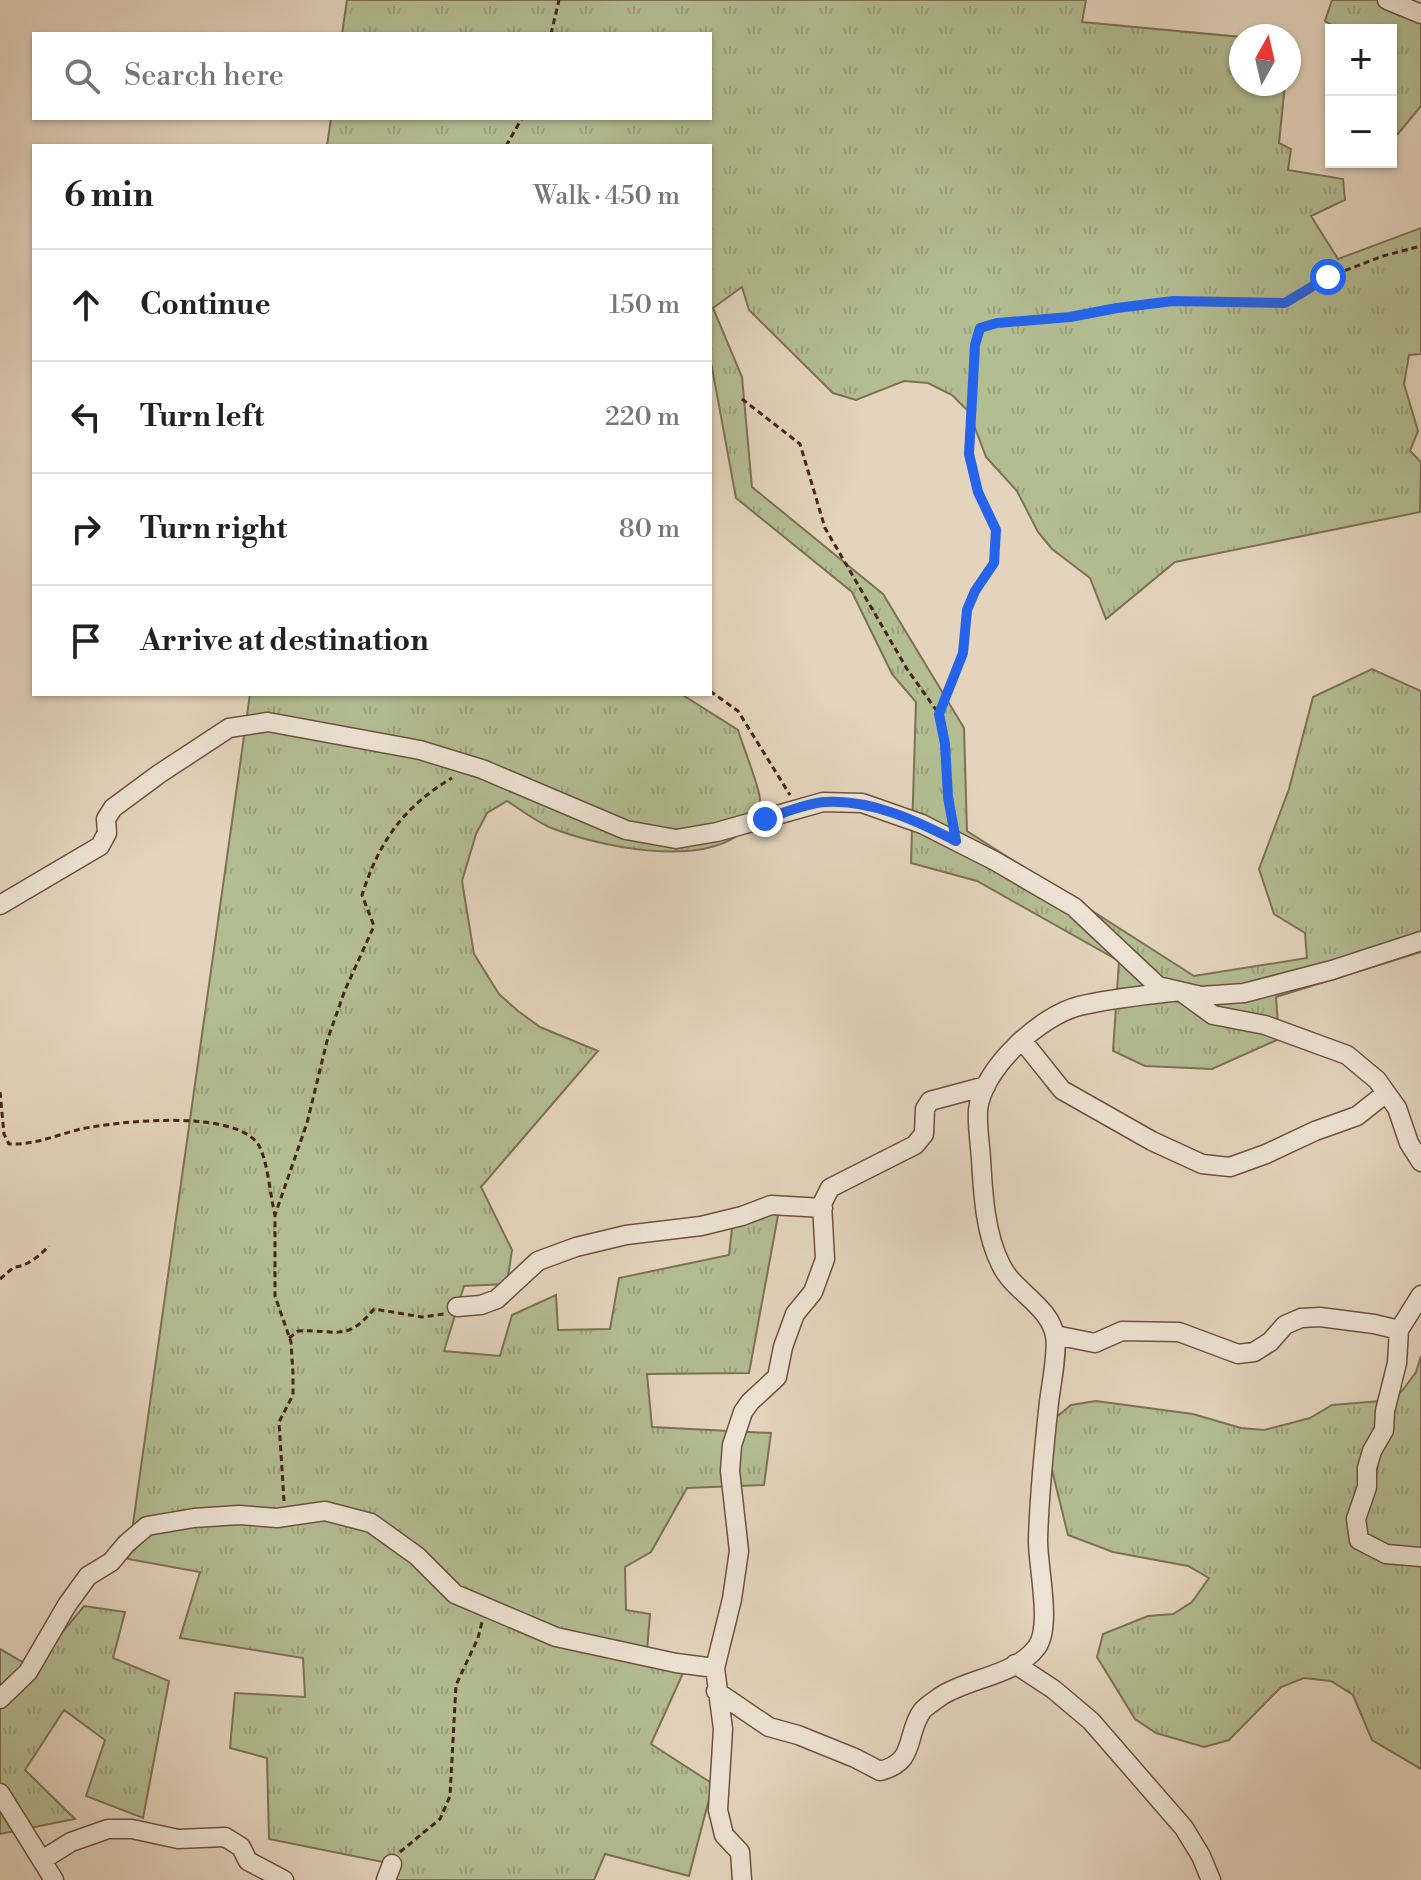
<!DOCTYPE html>
<meta charset="utf-8">
<style>
body{margin:0;font-family:"Libre Bodoni",serif;background:#f2f2f2;color:#222}
.controls{position:absolute;right:24px;top:24px;display:grid;overflow:hidden;border-radius:0px;box-shadow:0 2px 6px #0004}
.controls button{width:72px;height:72px;display:grid;place-items:center;padding:0;border:0;border-bottom:2px solid #e0e0e0;background:#fff;color:#222;font:40px sans-serif}
.compass{position:absolute;left:1229px;top:24px;width:72px;height:72px;border-radius:50%;background:#fff;box-shadow:0 2px 6px #0004;rotate:8deg}
.stop{position:absolute;width:24px;height:24px;margin:-18px;border:6px solid #2563eb;border-radius:50%;background:#fff}
.stop.end{background:#2563eb;border-color:#fff;box-shadow:0 2px 8px #0008}
.list{margin:0;padding:0;list-style:none}
h2{display:flex;justify-content:space-between;align-items:center;height:104px;margin:0;padding:0 32px;font-size:34px}
h2 small{font-size:26px;font-weight:400;color:#767676}
.list li{display:grid;grid-template-columns:52px 1fr auto;gap:24px;align-items:center;box-sizing:border-box;height:112px;padding:0 32px;border-top:2px solid #e0e0e0}
.list b{display:block;font-size:30px;white-space:nowrap}
.list em{font-size:26px;font-style:normal;color:#767676}
.icon{flex:none;width:44px;height:44px;fill:none;stroke:currentColor;stroke-width:2;stroke-linecap:round;stroke-linejoin:round}
.map{position:relative;flex:none;width:1421px;height:1880px;overflow:hidden}
.search{position:absolute;background:#fff;box-shadow:0 2px 6px #0004;left:32px;top:32px;width:680px;height:88px;display:flex;align-items:center;gap:20px;box-sizing:border-box;padding:0 28px;border-radius:0px;color:#767676;font-size:30px}
.panel{position:absolute;background:#fff;box-shadow:0 2px 6px #0004;left:32px;top:144px;width:680px;height:552px;border-radius:0px}
.map>svg:first-child{display:block}
</style>
<div class="map">
<svg width="1421" height="1880" viewBox="0 0 1421 1880">
<defs>
<pattern id="grass-tufts" width="24" height="20" patternUnits="userSpaceOnUse" patternTransform="scale(2)"><rect width="24" height="20" fill="#b3bd92"/><path d="M3 7l-1-3M5 7V3M7 7l1-3M15 17l-1-3M17 17v-4M19 17l1-3" fill="none" stroke="#9ba27d"/></pattern>
</defs>
<rect width="100%" height="100%" fill="#e4d4bd"/>
<filter id="stains"><feTurbulence type="fractalNoise" baseFrequency=".0025" numOctaves="4"/><feColorMatrix values="0 0 0 0 .2 0 0 0 0 .09 0 0 0 0 .02 0 0 0 .5 -.17"/></filter>
<radialGradient id="worn" r=".72"><stop offset=".6" stop-color="#630" stop-opacity="0"/><stop offset="1" stop-color="#630" stop-opacity=".3"/></radialGradient>
<!-- grass -->
<path fill="url(#grass-tufts)" stroke="#7e7154" stroke-width="2" d="M347 0H1086L1082 22 1241 37V84H1285L1279 143 1291 149 1288 170 1343 179 1345 200 1311 216 1338 259 1421 228V354L1409 355 1404 384 1418 431 1410 451 1421 462 1420 512 1175 562 1106 619 1090 578 1052 549 1038 532 1017 491 986 457 969 412 952 395 928 383 904 381 856 400 833 393 749 310 742 287 713 308 742 377 752 487 883 594 964 728 967 831 1194 976 1307 958 1305 933 1274 914 1259 869 1289 789 1313 697 1372 669 1421 691V952L1276 997 1279 1039 1212 1069 1145 1066 1113 1051 1119 961 977 881 911 863 916 702 892 674 852 592 736 498 710 357V146H327L331 118H710V34H342Z
M1332 0H1410L1421 5V106L1398 134 1391 131V30H1341L1325 21Z
M250 694H681L738 730C742 744 760 788 760 800 760 812 751 823 743 831 701 869 596 846 549 827 534 820 520 809 507 801L487 813 476 834 462 881 474 954 499 994 518 1011 540 1027 598 1051 481 1187 512 1250 507 1284 464 1286 444 1351 500 1356 512 1315 556 1295 558 1330 610 1329 619 1278 729 1255 734 1211 779 1210 749 1373 647 1374 652 1427 771 1433 764 1485 687 1488 651 1552 625 1567 626 1610 650 1614 646 1663 684 1671 651 1744 713 1784 689 1876 605 1854 594 1880H396L398 1865 269 1839 267 1758 230 1748 235 1693 305 1697 303 1658 180 1638 200 1572 128 1559Z
M1421 1356V1769L1372 1740 1353 1695 1331 1681 1304 1678 1281 1687 1229 1740 1204 1747 1156 1733 1135 1719 1097 1657 1103 1634 1148 1616 1173 1614 1192 1602 1209 1578 1188 1566 1113 1552 1068 1535 1051 1466 1054 1419 1071 1405 1096 1401 1193 1414 1241 1428 1264 1430 1310 1418 1332 1405 1381 1401 1402 1391 1416 1372Z
M84 1606 125 1612 113 1658 169 1681 143 1818 86 1796 105 1740 64 1710 25 1770 75 1819 0 1834V1649L33 1668Z"/>
<g fill="none" stroke-linecap="round" stroke-linejoin="round">
<!-- minor casing -->
<g stroke="#6f5140" stroke-width="21">
<path id="minor" d="M1387 0 1421 14
M0 905 100 846 107 833 106 819 113 808 159 774 229 728 268 722 420 750 482 769 626 830 676 839 717 832 823 802 862 803 922 824 995 861 1074 907 1158 986 1201 996 1244 993 1332 970 1421 941
M1022 1040 1062 1090 1152 1141 1202 1164 1230 1167 1266 1154 1315 1131 1357 1116 1386 1093
M1421 1295 1399 1330 1397 1363 1385 1411 1384 1430 1372 1451 1367 1468V1487L1356 1519 1359 1540 1386 1554 1421 1557
M457 1307 481 1305 497 1299 538 1261 576 1247 626 1235 701 1226 742 1216 771 1205 823 1208
M1055 1335 1095 1343 1122 1331 1179 1332 1238 1354 1254 1352 1270 1342 1285 1325 1301 1318 1320 1317 1374 1324 1399 1330
M1015 1664 1053 1689 1091 1721 1184 1828 1201 1856 1211 1880
M716 1691 769 1727 798 1735 855 1758 880 1771C917 1762 905 1735 922 1711 926 1706 936 1700 941 1696 971 1677 1015 1676 1037 1647 1052 1626 1038 1568 1038 1541 1039 1494 1044 1448 1049 1402 1051 1386 1058 1351 1055 1336 1050 1306 1013 1291 1001 1265 985 1234 983 1193 981 1159 980 1143 977 1126 978 1110 982 1069 1040 1016 1079 1006 1112 998 1147 995 1180 991L1213 1015 1265 1025 1347 1055 1377 1080 1397 1108 1409 1143 1421 1162
M0 1699 28 1672 67 1605 88 1576 111 1562 126 1544 147 1526 194 1518 239 1515 277 1518 325 1511 371 1523 417 1556 455 1594 556 1637 676 1663 715 1668
M0 1793 54 1880
M42 1860 71 1842 108 1829H132L178 1839 225 1837 241 1847 248 1861 284 1880
M386 1880 392 1864
M742 1880 740 1852 724 1835 718 1810 723 1729 715 1668 732 1599 739 1551 730 1471 732 1445 743 1412 750 1402 777 1377 783 1347 795 1314 813 1292 825 1259 822 1204 830 1188 915 1145 924 1134 925 1109 930 1101 986 1086"/>
</g>
<!-- path -->
<path stroke="#482517" stroke-width="3" stroke-dasharray="6 4" stroke-linecap="butt" d="M551 34 559 0
M506 146 522 118
M742 399 800 444 825 528 907 669 939 714 945 744 948 797 953 821
M710 691 738 711 790 795
M939 714 963 653 967 610 975 591 994 563 996 530 978 492 969 454 975 345 980 328 997 323 1070 317 1117 308 1173 301 1285 303 1328 277 1383 256 1421 246
M0 1092 4 1134 9 1144C35 1145 56 1135 81 1129 119 1121 233 1109 258 1144 268 1160 270 1196 275 1215
M0 1279 14 1267C27 1267 40 1255 49 1246
M289 1338 298 1331C336 1329 346 1343 374 1309L422 1317 444 1314
M284 1501 279 1422 293 1395V1373L291 1342 275 1296V1215L307 1123 327 1041 345 990 374 926 362 895C379 842 403 807 452 778
M400 1852 440 1819 450 1796 456 1685 478 1638 482 1622"/>
<!-- minor -->
<use href="#minor" stroke="#ede3d4" stroke-width="18"/>
</g>
<g fill="none" stroke-linecap="round" stroke-linejoin="round">
<!-- route -->
<path stroke="#2563eb" stroke-width="10" d="M765 819C784 813 806 803 825 802 871 799 917 821 956 841L948 797 945 744 939 714 963 653 967 610 975 591 994 563 996 530 978 492 969 454 975 345 980 328 997 323 1070 317 1117 308 1173 301 1285 303 1328 277"/>
</g>
<rect width="100%" height="100%" filter="url(#stains)"/>
<rect width="100%" height="100%" fill="url(#worn)"/>
</svg>
<div class="controls">
<button>+</button>
<button>−</button>
</div>
<svg class="compass" viewBox="-18 -18 36 36"><path d="M0-13l5 13h-10z" fill="#e53935"/><path d="M0 13l5-13h-10z" fill="#767676"/></svg>
<div class="stop" style="left:1328px;top:277px"></div>
<div class="stop end" style="left:765px;top:819px"></div>
<div class="search"><svg class="icon" aria-label="search" viewBox="0 0 24 24"><circle cx="10" cy="10" r="6"/><path d="M15 15l6 6"/></svg>Search here</div>
<section class="panel">
<h2>6 min<small>Walk · 450 m</small></h2>
<ul class="list">
<li><svg class="icon" aria-label="ahead" viewBox="0 0 24 24"><path d="M12 20V5M6 11l6-6 6 6"/></svg><div><b>Continue</b></div><em>150 m</em></li>
<li><svg class="icon" aria-label="left" viewBox="0 0 24 24"><path d="M17 20v-9H6M10 6l-5 5 5 5"/></svg><div><b>Turn left</b></div><em>220 m</em></li>
<li><svg class="icon" aria-label="right" viewBox="0 0 24 24"><path d="M7 20v-9h11M14 6l5 5-5 5"/></svg><div><b>Turn right</b></div><em>80 m</em></li>
<li><svg class="icon" aria-label="arrive" viewBox="0 0 24 24"><path d="M6 21V4h12l-3 4 3 4H6"/></svg><div><b>Arrive at destination</b></div></li>
</ul>
</section>
</div>
